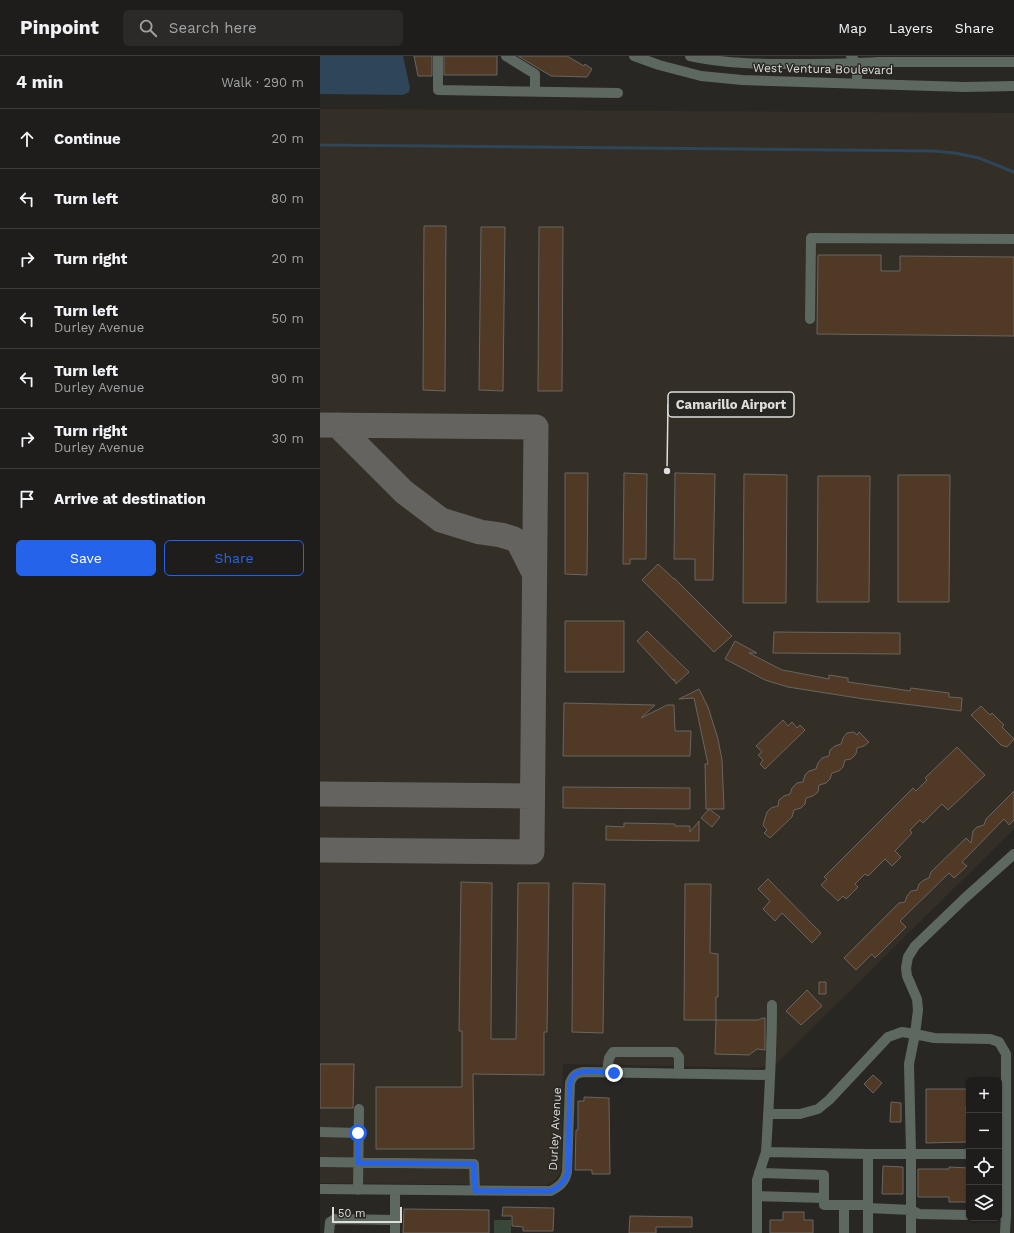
<!DOCTYPE html>
<meta charset="utf-8">
<style>
body{margin:0;font-family:"Work Sans",sans-serif;background:#2c2a28;color:#f1f3f6}
.controls{position:absolute;right:12px;bottom:12px;display:grid;overflow:hidden;border-radius:6px;box-shadow:0 1px 3px #0004}
.controls button{width:36px;height:36px;display:grid;place-items:center;padding:0;border:0;border-bottom:1px solid #3c3b3a;background:#1f1d1b;color:#f1f3f6;font:20px sans-serif}
.scale{position:absolute;left:12px;bottom:10px;width:70px;box-sizing:border-box;padding-left:4px;border:2px solid #dfdedb;border-top:0;font-size:11px;line-height:14px;white-space:nowrap;color:#dfdedb;-webkit-text-stroke:3px #292724;paint-order:stroke}
.stop{position:absolute;width:12px;height:12px;margin:-9px;border:3px solid #2563eb;border-radius:50%;background:#fff}
.stop.end{background:#2563eb;border-color:#fff;box-shadow:0 1px 4px #0008}
.list{margin:0;padding:0;list-style:none}
h2{display:flex;justify-content:space-between;align-items:center;height:52px;margin:0;padding:0 16px;font-size:17px}
h2 small{font-size:13px;font-weight:400;color:#a1a2a3}
.list li{display:grid;grid-template-columns:26px 1fr auto;gap:12px;align-items:center;box-sizing:border-box;height:60px;padding:0 16px;border-top:1px solid #3c3b3a}
.list b{display:block;font-size:15px;white-space:nowrap}
.list p{margin:0;font-size:13px;white-space:nowrap;color:#a1a2a3}
.list em{font-size:13px;font-style:normal;color:#a1a2a3}
.actions{display:flex;gap:8px;padding:12px 16px}
.actions a{flex:1;padding:9px 0;border:1px solid #2563eb;border-radius:6px;text-align:center;font-size:14px;color:#2563eb}
.actions .main{background:#2563eb;color:#fff}
.icon{flex:none;width:22px;height:22px;fill:none;stroke:currentColor;stroke-width:2;stroke-linecap:round;stroke-linejoin:round}
.map{position:relative;flex:none;width:694px;height:1177px;overflow:hidden}
header{display:flex;align-items:center;gap:24px;box-sizing:border-box;height:56px;padding:0 20px;background:#1f1d1b;border-bottom:1px solid #3c3b3a}
header strong{font-size:19px}
nav{display:flex;gap:22px;margin-inline-start:auto;font-size:14px}
.search{width:280px;height:36px;background:#2c2a28;display:flex;align-items:center;gap:10px;box-sizing:border-box;padding:0 14px;border-radius:6px;color:#a1a2a3;font-size:15px}
main{display:flex}
aside{flex:1;background:#1f1d1b}
.map>svg:first-child{display:block}
</style>
<header>
<strong>Pinpoint</strong>
<div class="search"><svg class="icon" aria-label="search" viewBox="0 0 24 24"><circle cx="10" cy="10" r="6"/><path d="M15 15l6 6"/></svg>Search here</div>
<nav><a>Map</a><a>Layers</a><a>Share</a></nav>
</header>
<main>
<aside>
<h2>4 min<small>Walk · 290 m</small></h2>
<ul class="list">
<li><svg class="icon" aria-label="ahead" viewBox="0 0 24 24"><path d="M12 20V5M6 11l6-6 6 6"/></svg><div><b>Continue</b></div><em>20 m</em></li>
<li><svg class="icon" aria-label="left" viewBox="0 0 24 24"><path d="M17 20v-9H6M10 6l-5 5 5 5"/></svg><div><b>Turn left</b></div><em>80 m</em></li>
<li><svg class="icon" aria-label="right" viewBox="0 0 24 24"><path d="M7 20v-9h11M14 6l5 5-5 5"/></svg><div><b>Turn right</b></div><em>20 m</em></li>
<li><svg class="icon" aria-label="left" viewBox="0 0 24 24"><path d="M17 20v-9H6M10 6l-5 5 5 5"/></svg><div><b>Turn left</b><p>Durley Avenue</p></div><em>50 m</em></li>
<li><svg class="icon" aria-label="left" viewBox="0 0 24 24"><path d="M17 20v-9H6M10 6l-5 5 5 5"/></svg><div><b>Turn left</b><p>Durley Avenue</p></div><em>90 m</em></li>
<li><svg class="icon" aria-label="right" viewBox="0 0 24 24"><path d="M7 20v-9h11M14 6l5 5-5 5"/></svg><div><b>Turn right</b><p>Durley Avenue</p></div><em>30 m</em></li>
<li><svg class="icon" aria-label="arrive" viewBox="0 0 24 24"><path d="M6 21V4h12l-3 4 3 4H6"/></svg><div><b>Arrive at destination</b></div></li>
</ul>
<div class="actions"><a class="main">Save</a><a>Share</a></div>
</aside>
<div class="map">
<svg width="694" height="1177" viewBox="0 0 694 1177">
<rect width="100%" height="100%" fill="#292724"/>
<!-- built -->
<path fill="#332e26" d="M0 53 694 57V773L458 1006 439 1012 243 1008 241 1113 239 1119 233 1126 226 1129 0 1127Z"/>
<!-- green -->
<path fill="#394739" d="M174 1164H191V1177H174Z"/>
<!-- water -->
<path fill="#2f455a" d="M0 0H83L90 32 89 36 83 39 0 38Z"/>
<g fill="none" stroke-linecap="round" stroke-linejoin="round">
<!-- stream -->
<path stroke="#2f455a" stroke-width="3" d="M0 89 613 95 635 97 659 102 694 116"/>
<!-- taxiway -->
<path stroke="#646360" stroke-width="25" d="M0 369 216 371 212 796 0 794
M17 369 84 436 121 464 160 476 181 479 194 483 199 487 213 515
M0 738 212 740"/>
</g>
<!-- building -->
<path fill="#503a25" stroke="#696562" d="M94 0H112V20H98Z
M124 0H177V19H124Z
M198 0H247L264 10 265 8 272 13 267 21 231 20Z
M104 170H126L125 335 103 334Z
M161 171H185L183 335 159 334Z
M219 171H243L242 335H218Z
M498 199H561V215H580V200L694 201V280L497 278Z
M245 417H268L267 519 245 518Z
M304 417 327 418 326 503H310V508H303Z
M355 417 395 418 393 524H375V503H354Z
M424 418 467 419 466 547H423Z
M578 419H630L629 546H578Z
M498 420H550L549 546H497Z
M338 508 354 523V522L412 580 394 596 322 524Z
M245 565H304V616H245Z
M327 575 369 616 356 628 354 623V625L317 585Z
M454 576 580 577V598L453 597Z
M415 585 437 597H429L462 614 468 615 509 623V619L528 622V626L571 632 590 635 591 632 629 637V641L642 642 641 655 544 643 468 631 445 624 405 603Z
M379 633 388 651 398 683 402 704 404 753H386L385 708H388L374 642 359 643Z
M244 647 335 649 321 662 347 649H354L355 675H371L370 700H243Z
M661 650 670 659 672 657 684 669 682 671 694 683 687 691 681 689 651 659Z
M463 664 468 670 472 666 477 672 480 669 485 674 445 713 440 708 443 704 438 699 442 696 436 690Z
M534 676 537 679 539 676 549 686 544 690 537 692 536 698 531 703 525 704 523 711 519 715 512 717 510 723 506 727 499 729 498 736 493 740 486 742 485 748 481 752 474 754 472 761 450 782 444 777 447 774 443 769 447 756 451 752 458 750 459 744 464 740 470 738 472 732 477 727 483 726 485 719 489 715 496 713 498 707 502 702 509 700 510 694 515 690 521 688 523 682 527 677Z
M637 691 665 719 628 754 622 748 603 767 600 764 590 774 592 777 575 795 581 801 572 810 565 803 548 820 545 818 535 828 538 831 526 843 523 840 518 845 501 829 507 823 504 821 593 732 596 735 607 724 605 722Z
M243 731 370 732V753L243 752Z
M694 735V764L689 769 684 763 642 806 647 810 634 822 629 817 580 865 586 871 555 902 552 898 536 914 524 902 579 847 585 846 587 840 591 835 597 834 599 828 604 824 609 822 611 816 646 782 651 787 653 775 657 771 664 769 666 763Z
M389 753 400 761 392 771 381 762Z
M379 765V785L286 784V770L304 771V767L355 768V770H370V776Z
M448 823 501 877 492 887 462 857 455 865 443 853 450 845 438 833Z
M141 826 172 827 171 983H196L198 827H229L227 976H224V1019L153 1018 154 1093H56V1031H142V975H139Z
M253 827 285 828 283 977 252 976Z
M365 828H391L390 897 398 898V941H396V964H364Z
M499 926H506V938H499Z
M487 934 502 950 481 969 466 955Z
M443 962H445V994L437 993 429 999 395 998 396 964H438Z
M0 1008H34L33 1052H0Z
M553 1019 562 1027 553 1037 544 1028Z
M606 1033H649V1050H646L647 1086 606 1087Z
M264 1041 289 1042 290 1118H272V1114H255L256 1074H258V1045H264Z
M571 1046 581 1047V1066H570Z
M563 1110 583 1111V1138H562Z
M629 1111 649 1112V1146H629V1141H598V1113H629Z
M183 1151 234 1152 233 1175H203V1171L192 1170V1160H182Z
M84 1153 169 1154V1177H83Z
M463 1156H484V1164H493V1177H450V1164H463Z
M310 1160 372 1161V1171H336V1177H309Z"/>
<g fill="none" stroke-linecap="round" stroke-linejoin="round">
<!-- minor -->
<path stroke="#5d6960" stroke-width="10" d="M118 0V34L298 37
M186 0 215 18V35
M314 0 339 9 381 20 422 24 645 31 694 30
M370 0C406 8 441 8 478 8 504 8 531 8 558 6H694
M531 0 537 8V27
M490 263 491 182 694 183
M452 949C452 998 449 1047 446 1096L548 1098H649
M287 1016 289 1002 293 996H355L359 1001V1018
M448 1058H480L498 1053 509 1044 568 981 582 976 595 978 598 954 597 943 587 920 586 912 588 901 595 890 645 842 694 798
M0 1076 39 1077
M548 1098V1177
M0 1106 154 1108 155 1135
M439 1117 504 1119V1142
M0 1133 231 1135C240 1130 245 1126 247 1116L250 1027C253 1019 256 1017 264 1016L450 1019
M38 1134 39 1053
M437 1140 504 1142V1149H548
M548 1152 591 1154 599 1158 649 1159
M9 1177 10 1166 15 1163 75 1164
M75 1177V1134
M437 1177V1124L446 1096
M524 1177V1149
M591 1177V1097L589 1008 595 978 614 982 670 983 679 986 686 998V1159H679
M685 1177 686 1159"/>
</g>
<g fill="none" stroke-linecap="round" stroke-linejoin="round">
<!-- route -->
<path stroke="#2563eb" stroke-width="5" d="M38 1077V1107L154 1108 155 1135H231C240 1130 245 1126 248 1116L250 1027C251 1023 253 1019 257 1017 266 1013 284 1016 294 1017"/>
</g>
<g text-anchor="middle" dominant-baseline="central" stroke-width="3" stroke-linejoin="round" paint-order="stroke">
<!-- street labels -->
<g font-size="12" fill="#dfdedb" stroke="#292724">
<text transform="translate(503 13) rotate(1)">West Ventura Boulevard</text>
<text transform="translate(235 1073) rotate(-87)">Durley Avenue</text>
</g>
</g>
<!-- callouts -->
<path fill="none" stroke="#dfdedb" stroke-width="1.5" d="M347 415L348 348"/>
<circle fill="#dfdedb" stroke="#292724" stroke-width="1.5" cx="347" cy="415" r="4"/>
<rect fill="#292724" stroke="#dfdedb" stroke-width="1.5" x="348" y="336" width="126" height="25" rx="4"/>
<g font-size="13" text-anchor="middle" font-weight="bold" fill="#dfdedb">
<text x="411" y="353">Camarillo Airport</text>
</g>
</svg>
<div class="controls">
<button>+</button>
<button>−</button>
<button><svg class="icon" aria-label="locate" viewBox="0 0 24 24"><circle cx="12" cy="12" r="6"/><path d="M12 2v4M12 18v4M2 12h4M18 12h4"/></svg></button>
<button><svg class="icon" aria-label="layers" viewBox="0 0 24 24"><path d="M12 4l9 5-9 5-9-5zM3 14l9 5 9-5"/></svg></button>
</div>
<div class="scale">50 m</div>
<div class="stop" style="left:38px;top:1077px"></div>
<div class="stop end" style="left:294px;top:1017px"></div>
</div>
</main>
